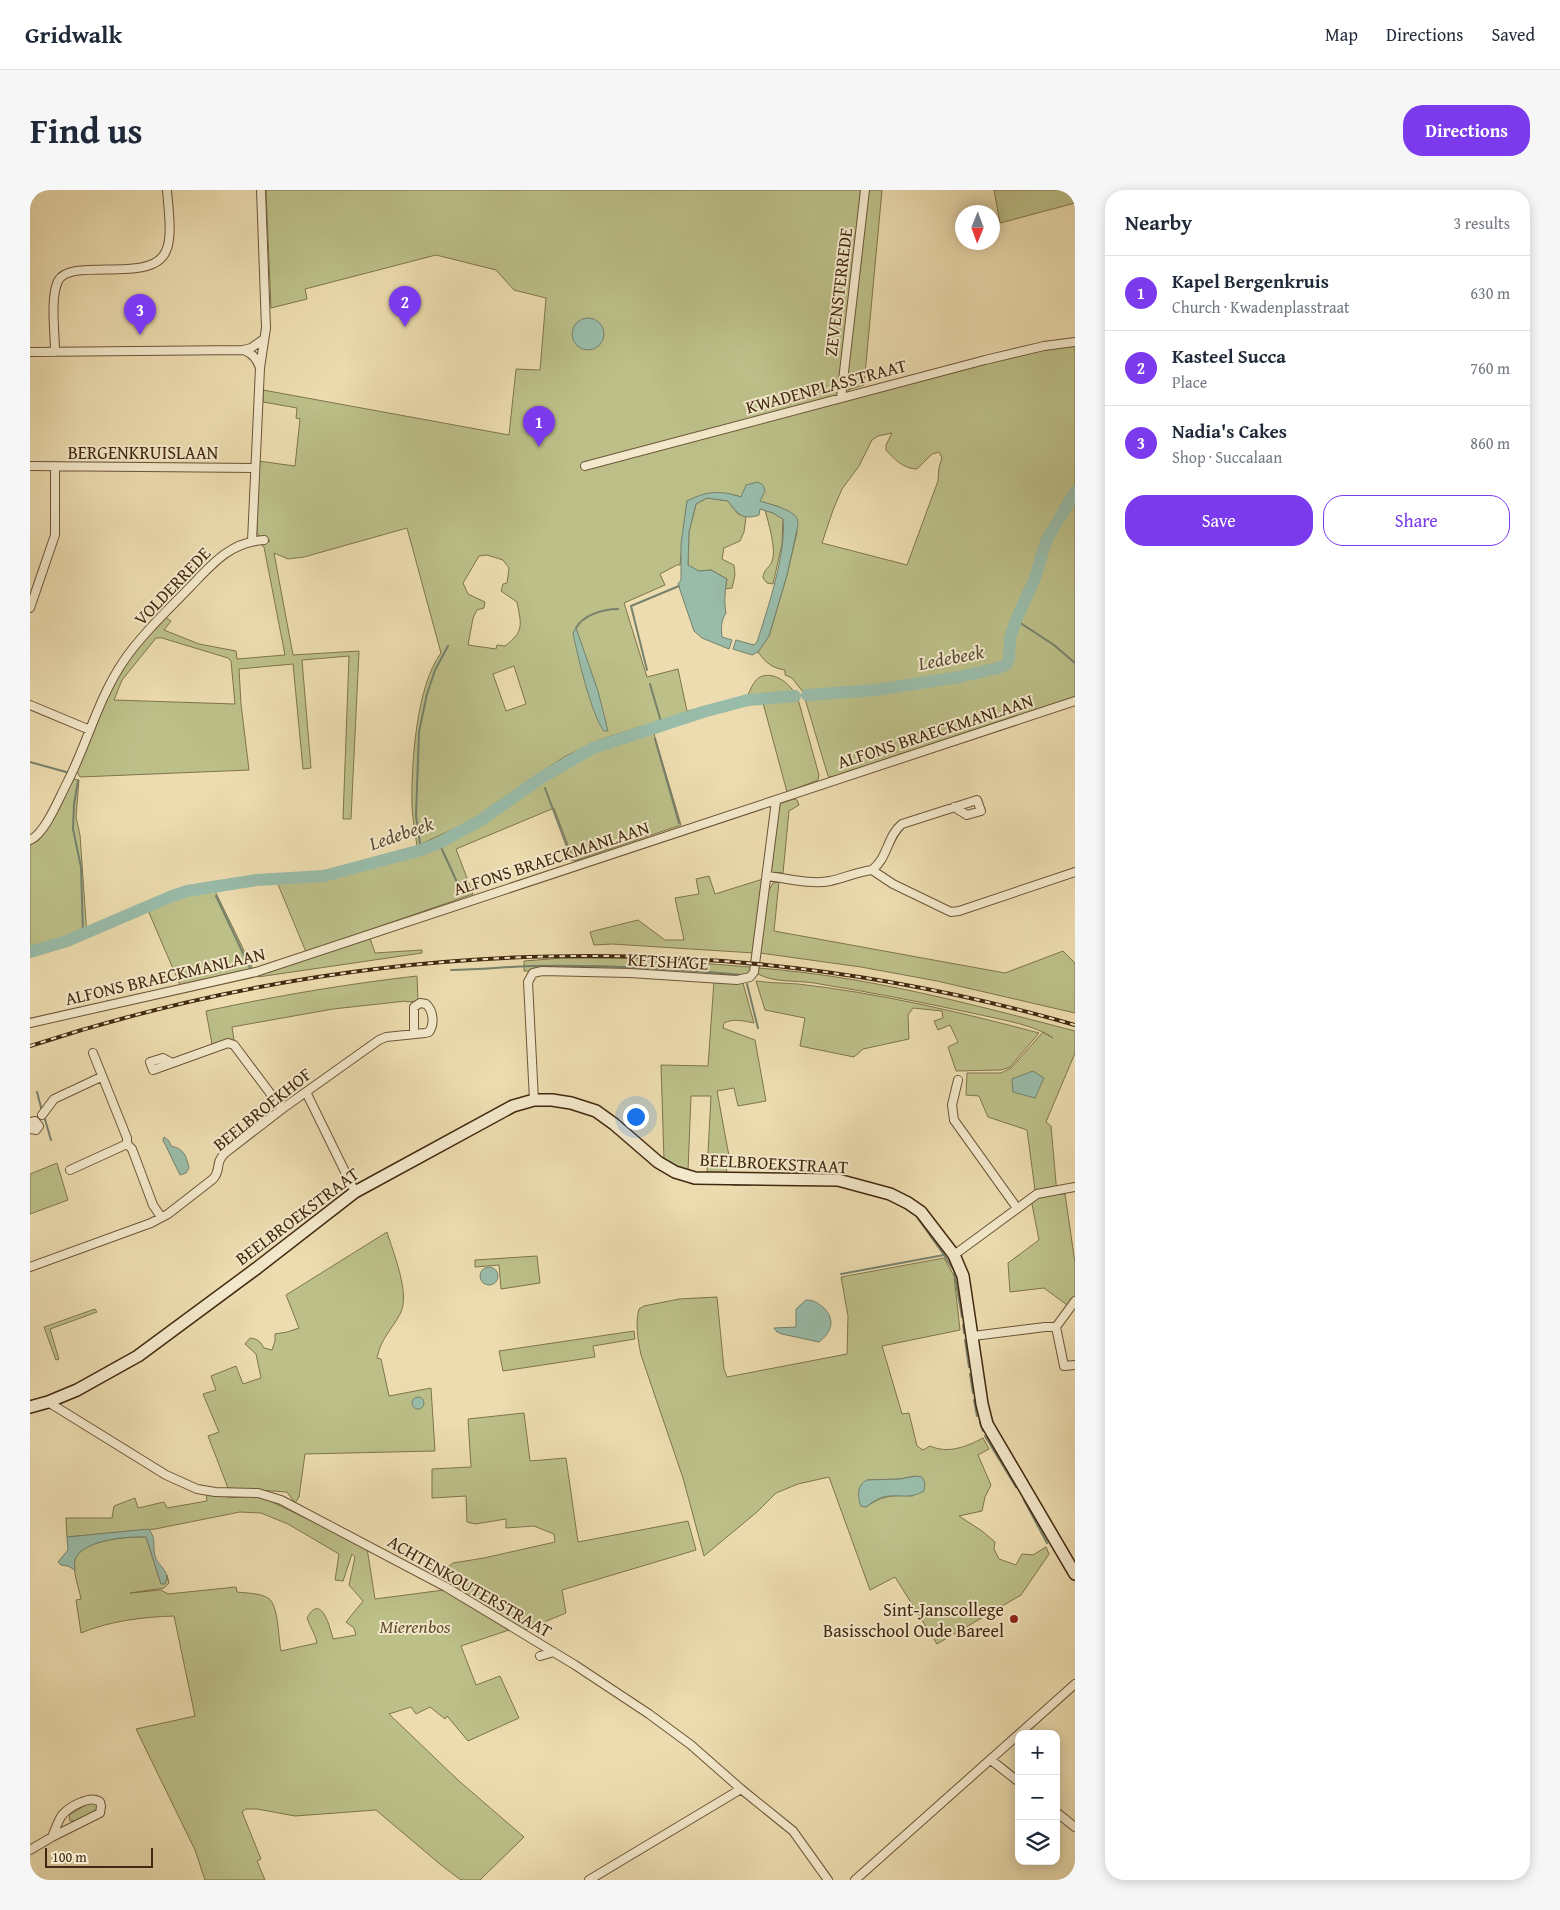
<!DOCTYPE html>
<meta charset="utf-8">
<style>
body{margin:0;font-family:"Gentium Book Plus",serif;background:#f6f6f7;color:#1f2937}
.controls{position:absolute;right:15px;bottom:15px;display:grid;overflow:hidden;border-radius:10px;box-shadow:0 2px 12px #0003}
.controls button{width:45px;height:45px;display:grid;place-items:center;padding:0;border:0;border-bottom:1px solid #e0e1e3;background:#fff;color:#1f2937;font:25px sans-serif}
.compass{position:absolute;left:925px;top:15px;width:45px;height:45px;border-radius:50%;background:#fff;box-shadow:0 2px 12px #0003;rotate:181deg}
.scale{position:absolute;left:15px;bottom:12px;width:108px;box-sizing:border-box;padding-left:5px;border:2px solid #42280f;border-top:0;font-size:14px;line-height:18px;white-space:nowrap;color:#42280f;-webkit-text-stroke:4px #f3e8cb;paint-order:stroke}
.you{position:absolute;left:605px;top:926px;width:18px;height:18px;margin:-12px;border:4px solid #fff;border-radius:50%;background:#1a73e8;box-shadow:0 0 0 8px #1a73e833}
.badge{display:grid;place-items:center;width:32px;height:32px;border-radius:50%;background:#7c3aed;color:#fff;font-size:16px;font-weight:700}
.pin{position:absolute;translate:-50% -41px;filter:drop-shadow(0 1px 2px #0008)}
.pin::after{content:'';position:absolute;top:26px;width:18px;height:15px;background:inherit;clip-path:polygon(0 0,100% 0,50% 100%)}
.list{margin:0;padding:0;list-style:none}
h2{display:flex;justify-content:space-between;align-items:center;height:65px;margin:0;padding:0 20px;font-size:21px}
h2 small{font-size:16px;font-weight:400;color:#747a83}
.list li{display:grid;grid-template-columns:32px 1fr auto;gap:15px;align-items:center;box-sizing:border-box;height:75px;padding:0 20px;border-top:1px solid #e0e1e3}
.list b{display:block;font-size:19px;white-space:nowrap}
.list p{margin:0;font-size:16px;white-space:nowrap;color:#747a83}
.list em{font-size:16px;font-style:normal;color:#747a83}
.actions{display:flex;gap:10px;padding:15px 20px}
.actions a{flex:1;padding:11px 0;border:1px solid #7c3aed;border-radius:20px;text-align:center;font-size:18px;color:#7c3aed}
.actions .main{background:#7c3aed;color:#fff}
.icon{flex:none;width:28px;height:28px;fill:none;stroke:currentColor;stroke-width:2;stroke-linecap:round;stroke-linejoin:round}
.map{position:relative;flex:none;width:1045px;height:1690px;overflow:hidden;border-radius:20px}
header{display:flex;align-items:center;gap:30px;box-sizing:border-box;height:70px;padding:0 25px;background:#fff;border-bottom:1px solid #e0e1e3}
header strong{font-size:24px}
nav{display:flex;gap:28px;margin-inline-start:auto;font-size:18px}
.intro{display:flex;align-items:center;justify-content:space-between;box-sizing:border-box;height:120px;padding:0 30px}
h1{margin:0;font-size:35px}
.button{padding:12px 22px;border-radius:20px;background:#7c3aed;color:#fff;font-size:18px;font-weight:700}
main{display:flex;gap:30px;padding:0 30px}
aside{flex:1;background:#fff;border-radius:20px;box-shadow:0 2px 12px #0003}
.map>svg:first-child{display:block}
</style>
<header>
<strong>Gridwalk</strong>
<nav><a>Map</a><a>Directions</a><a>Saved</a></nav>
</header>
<div class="intro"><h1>Find us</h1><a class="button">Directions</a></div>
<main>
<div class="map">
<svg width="1045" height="1690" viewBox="0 0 1045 1690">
<rect width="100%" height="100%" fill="#ecdcaf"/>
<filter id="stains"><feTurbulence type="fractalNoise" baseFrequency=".004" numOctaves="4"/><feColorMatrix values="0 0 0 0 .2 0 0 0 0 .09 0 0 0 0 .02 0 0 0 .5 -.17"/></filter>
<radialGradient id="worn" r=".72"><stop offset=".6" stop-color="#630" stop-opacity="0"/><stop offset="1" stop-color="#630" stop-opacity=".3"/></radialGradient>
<!-- green -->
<path fill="#bcbf88" stroke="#7f744c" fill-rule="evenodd" d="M236 0H852L834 195 818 200 821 209C894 189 969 164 1045 156V507L801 587 798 586 773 502 762 488 755 485V480C742 478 736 473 728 462L739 446 757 385 767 342 763 324 747 316 700 304 657 311 650 375H647L630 384 635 395 594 413 617 487 648 479 657 521 717 507C720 501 723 491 730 487 745 480 763 496 768 509L789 585 788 590 757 602 733 513H718L635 538 624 544 651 635 544 671 524 618 426 659 443 704 276 762 247 692 295 689 411 658 474 619 491 605 511 594 529 579 588 550 615 544 613 536 575 548 536 566 497 591 449 627 387 656C385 643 383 630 382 617 381 576 386 496 411 463L377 338 274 367 258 369 244 363 263 465 329 461 321 629H313L319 466 272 470 281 578 273 579 263 474 209 479 211 514 219 580 50 587 46 580 87 485 95 473 135 427 141 431 134 440 169 454 206 461 207 469 255 465 234 357 230 354 240 351 228 345 227 341 228 271 265 276 270 229 266 228 267 218 233 212V200L479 245 486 179 510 180 516 108 484 100 466 80 406 65 275 99 277 109 241 118ZM862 243 856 255V260C864 269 874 279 887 279L902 264 909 262 912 268 909 277 908 291 877 375 792 353 803 320 812 299 829 276 842 250 848 246ZM457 365 473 370 479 378 477 393 473 394 471 401 487 412C491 434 495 441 475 456L467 455 466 459 438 455 443 428 447 420 454 418 455 412 438 404 433 393 449 366ZM126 448H132L198 468 201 471 205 514 84 510 92 490ZM484 476 496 514 476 521 463 484Z
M964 0H1045V13L970 33Z
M677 308 698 311 708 324 716 327 714 342 710 351 694 358 692 369 704 375 705 385 702 398 695 399 697 389 681 380 669 381 658 376 659 342 666 314Z
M735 320 743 323 753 329 752 354 743 394 737 393 733 388C734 378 739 379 742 371 747 361 738 331 735 320Z
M43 589 49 590 46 627 50 645 57 746 39 754 0 766V654L8 651Z
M764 609 767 610 769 615 759 621 753 683 741 682 749 614Z
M679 686 685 704 733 689 724 763 582 754 564 755 560 742 608 730 635 750H654L645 708 669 704 666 689Z
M749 692 744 741 975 783 1033 761 1045 773V823L907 791 831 777 730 763 737 704 743 693Z
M185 701 223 779 150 795 117 718C140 709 160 703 185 701Z
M340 748 345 763 392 760V763L228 787 227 785Z
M533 768H607L720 777 721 780 716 787 494 781V771Z
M728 778C837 786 941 814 1045 841V863L1016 932 1021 936 1027 1004H1035L1045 1073V1110L1037 1115 1014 1098 980 1102 978 1073 1009 1050 1000 1004 1005 1000 997 940 958 927 949 906 936 905 937 883H971L981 878 1013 842 1023 848C1005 835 973 830 951 825 896 813 840 802 784 793 765 790 745 793 728 784Z
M387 786 388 811 377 812 376 811 303 819 202 837 204 850 182 854 176 821C246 806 316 794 387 786Z
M684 791 713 793 724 833C714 831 704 828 694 833L693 838 725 850 736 911 708 916 704 898 687 901 699 966H694L697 983 677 982 681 906H661L658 981 650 979 634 970 631 875 678 876Z
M726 791C740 793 754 793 768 794 849 803 930 822 1009 843L980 877 971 880 926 881 918 857 928 852 920 835 908 840 904 831 913 828 912 821 883 818 878 825 879 849 833 859 824 867 770 856 775 828 735 820Z
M27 973 38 1010 0 1024V984Z
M357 1042C363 1062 381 1105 370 1124 361 1141 351 1148 347 1168L351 1169 359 1206 401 1198 405 1261 275 1264 269 1307 265 1313 257 1302 198 1298 178 1246 189 1242 173 1204 186 1200 181 1186 206 1176 213 1194 231 1188 226 1164 215 1154 220 1148C228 1149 230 1151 234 1158L242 1160 245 1151V1144L257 1142 269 1138 256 1105Z
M507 1066 510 1093 471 1099 469 1075 445 1077V1070Z
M914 1068 924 1086 930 1140 852 1156 872 1224 879 1223 887 1256 893 1260 900 1256C918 1264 936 1257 953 1248L959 1259 948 1265 961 1295 955 1307 952 1321 929 1326 952 1341 965 1352 964 1359 969 1369 986 1375 992 1364 1003 1365 1016 1357 1019 1364 991 1405 907 1454 865 1387 840 1400 799 1287 768 1294 746 1303 727 1322 674 1366 653 1288 611 1165C608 1150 605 1133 609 1119L614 1116 649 1109 687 1107 694 1179 697 1187 817 1164 818 1126 811 1087ZM885 1286 883 1306C863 1305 853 1305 836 1317L831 1316 829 1300 837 1290 870 1289Z
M65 1119 67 1122 20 1139 29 1169 26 1170 14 1137Z
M604 1141 605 1149 563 1156 565 1167 473 1181 469 1161Z
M494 1223 500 1271 536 1268 548 1352 658 1331 666 1360 532 1400 536 1423 495 1440 418 1397 414 1380 423 1373 454 1368 525 1352 524 1344 504 1336 476 1338V1329L445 1334 437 1332 436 1306 402 1308V1279L441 1277 438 1229Z
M176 1303 197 1304 198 1308 221 1306 236 1309 337 1358 345 1409 414 1400 482 1439 431 1456 446 1495 470 1486 489 1528 438 1551 417 1526 415 1529 400 1517 386 1524 381 1517 359 1524 429 1591 494 1647 450 1690H431L411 1675 346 1620 265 1626 227 1619H216L212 1622 231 1669 227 1671 235 1690H175L165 1660 106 1539 165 1526 144 1426C113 1427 79 1431 51 1443L46 1410 51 1409C49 1398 42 1380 45 1370 49 1350 100 1346 116 1347L131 1394 137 1390V1385L139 1393 134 1398 100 1403 131 1400 138 1404 206 1397 207 1402C215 1403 230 1403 238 1408 249 1415 248 1448 251 1461L287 1453C285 1443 280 1437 277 1428 291 1402 300 1437 303 1449L326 1445 324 1438 316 1432 333 1411 319 1395 325 1367 322 1364 313 1391 305 1390 309 1364 258 1334 231 1323 210 1322 125 1339 37 1347 36 1328H82L84 1316 105 1308 108 1318 134 1312 137 1318 177 1311Z
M59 1613H66L67 1620 46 1631H40L39 1625Z"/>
<!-- water -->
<path fill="#99bcaa" stroke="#76816c" d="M542 144a16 16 0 1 1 32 0a16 16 0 1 1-32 0Z
M728 292 733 295 735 301 730 311C739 314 761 319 766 327 767 327 768 334 768 335L757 385 739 446 728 462 722 465 703 459 706 450 724 455 727 452C737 421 757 361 753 329L743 323 730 319 729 325C712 331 707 323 698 311L677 308 666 314 659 342 658 375 669 381 681 380 697 389C695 399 694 413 696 423 691 430 691 439 692 447L702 450 699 459 672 448 664 441 648 394 651 390V354L657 311C677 301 689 300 711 307L716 295Z
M546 438 568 501 578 541H574C562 527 547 464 543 443Z
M1003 881 1014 888 1005 908 983 902 982 889Z
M134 947 139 951 141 956C154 959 156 965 159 978L156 983 150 985 133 950Z
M450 1086a9 9 0 1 1 18 0a9 9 0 1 1-18 0Z
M776 1110C784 1110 788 1113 794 1118 806 1130 801 1143 789 1152L752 1144 747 1142 744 1138 766 1137V1119Z
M382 1213a6 6 0 1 1 12 0a6 6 0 1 1-12 0Z
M885 1286 892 1287 895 1293 894 1301C878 1311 866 1302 850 1308 845 1310 840 1314 836 1317L831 1316C827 1306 827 1295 837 1290L870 1289Z
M119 1339C127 1351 122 1354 125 1366 128 1377 141 1380 135 1394H131L116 1347C98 1346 57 1350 47 1366 43 1371 45 1375 45 1380L38 1376 31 1375 28 1372 38 1360 37 1347Z"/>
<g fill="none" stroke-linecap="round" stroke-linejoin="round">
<!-- stream -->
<path stroke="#76816c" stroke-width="2" d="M986 430 1024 455 1045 473
M546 438C553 425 573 419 588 419
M617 480 601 416 649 396
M620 494 632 535
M625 549 649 633
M0 572 36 582
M48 591 44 614 43 639 51 677 53 744
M515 598 542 670
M409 653 432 703
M391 660 386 626 389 542 397 504 405 480 418 456
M183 697 184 700
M186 706 220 778
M421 780C448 780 474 777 501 776 572 775 642 778 712 785
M717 794 728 838
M7 902 12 921
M14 926 21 950
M677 994H691
M703 995H722
M728 995H752
M874 1017 882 1023
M887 1027 914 1065
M811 1084 914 1065 924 1081 932 1127
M933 1135 934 1143
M935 1150 939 1177
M940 1184 943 1203
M944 1210 947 1226
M950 1233 953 1241
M955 1246 986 1297
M994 1310 1017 1353"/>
<!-- river -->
<path stroke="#99bcaa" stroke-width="12" d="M777 505 846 500 929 487 968 478 976 475 979 469 980 448 986 430 1005 388 1016 351 1045 302
M0 762 37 751 142 706 157 701 227 690 294 686 391 660 409 653 451 630 511 588 563 558 673 522 718 510 765 506"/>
<!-- street casing -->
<g stroke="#6c5537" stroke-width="10">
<path id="street" d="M214 160C223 164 227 169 230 178
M0 162 213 160 221 158 234 149
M25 162C25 142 20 108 28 91 41 66 122 95 136 61 143 46 138 16 137 0
M811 208 835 0
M0 276 225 278
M555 276 955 170 1014 156 1045 152
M222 351 230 178 236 138 231 0
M0 418 25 345V276
M0 515 60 540
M0 650C15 644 29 608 37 593 57 554 68 509 93 472 110 446 140 418 162 395 183 373 201 352 234 350
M842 680C858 668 857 646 872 634L947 610 951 621 937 625 924 617
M737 686C757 688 781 695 800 691 814 688 827 682 842 680L863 694 921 722 929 721 1045 682
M0 833 226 782 1045 511
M63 863 97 948V954L102 959 123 1015 131 1027
M142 873 133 868 120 872 123 880 198 853 204 855 252 919
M928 890 922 915 924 930 987 1018
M276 902 325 1002
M504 910 498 792 503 783 512 781 600 783 707 790 720 787 724 782 746 611
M12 925 24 909 71 887
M0 932 5 931 9 936 6 940 0 939
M40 980 97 954
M924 1065 1007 1004 1045 997
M0 1077 121 1033 138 1024 183 989C192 979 184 974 195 963L252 919 349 850 356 847 395 843 399 842C405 834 403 820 396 814L390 813 384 817V844
M1026 1137 1034 1176 1045 1175
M1026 1137 1045 1111
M943 1146 1015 1137H1026
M18 1212 136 1285 167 1299 185 1302 228 1303 251 1310 416 1397 545 1475 619 1524 661 1555 711 1599 763 1641 798 1690
M510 1466 524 1462
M989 1544 1045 1494
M961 1570 989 1592
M1026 1622 1045 1637
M0 1660 22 1647 70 1623 71 1616 70 1612C61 1604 39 1617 32 1625 28 1631 25 1640 22 1647
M559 1690 711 1599
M825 1690 989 1544"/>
</g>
<!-- secondary casing -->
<g stroke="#42280f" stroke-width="14">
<path id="secondary" d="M0 1217 18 1212 47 1200 108 1166 227 1078 325 1002 483 916 504 910H522L541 913 566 921 584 934 628 972 645 982 665 988 808 990 860 1004 878 1013 891 1022 924 1065 933 1086 952 1214 957 1234 1045 1384"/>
</g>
<!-- street -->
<use href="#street" stroke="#f3e8cb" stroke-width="8"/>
<!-- secondary -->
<use href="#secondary" stroke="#f3e8cb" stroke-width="11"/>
<!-- rail casing -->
<g stroke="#42280f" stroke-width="4">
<path id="rail" d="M0 856C341 745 700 735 1045 835"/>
</g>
<!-- rail -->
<use href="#rail" stroke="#f3e8cb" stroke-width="2" stroke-dasharray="5.5" stroke-linecap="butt"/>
</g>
<!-- markers -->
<circle fill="#8f2418" stroke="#f3e8cb" stroke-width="2" cx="984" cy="1429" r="5"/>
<g text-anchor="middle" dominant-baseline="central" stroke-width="4" stroke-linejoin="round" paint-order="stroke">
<!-- street labels -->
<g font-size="18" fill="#42280f" stroke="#f3e8cb">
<text transform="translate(808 102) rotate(-83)">ZEVENSTERREDE</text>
<text transform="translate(796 196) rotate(-15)">KWADENPLASSTRAAT</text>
<text x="113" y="262">BERGENKRUISLAAN</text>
<text transform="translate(142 396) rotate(-46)">VOLDERREDE</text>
<text transform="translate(905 541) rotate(-18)">ALFONS BRAECKMANLAAN</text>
<text transform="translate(521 668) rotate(-18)">ALFONS BRAECKMANLAAN</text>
<text transform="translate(638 771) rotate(3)">KETSHAGE</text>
<text transform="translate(135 786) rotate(-13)">ALFONS BRAECKMANLAAN</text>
<text transform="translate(232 919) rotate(-39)">BEELBROEKHOF</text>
<text transform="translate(744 973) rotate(3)">BEELBROEKSTRAAT</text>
<text transform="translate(267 1026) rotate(-37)">BEELBROEKSTRAAT</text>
<text transform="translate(440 1396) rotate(30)">ACHTENKOUTERSTRAAT</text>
</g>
<!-- poi labels -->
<g font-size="18" fill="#42280f" stroke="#f3e8cb" text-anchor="end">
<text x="974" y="1419">Sint-Janscollege<tspan x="974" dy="21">Basisschool Oude Bareel</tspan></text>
</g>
<!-- park labels -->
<g font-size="18" font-style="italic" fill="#604e2d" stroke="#f3e8cb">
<text x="385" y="1436">Mierenbos</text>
</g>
<!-- water labels -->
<g font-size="19" font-style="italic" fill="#584d36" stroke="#f3e8cb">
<text transform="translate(921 467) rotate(-11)">Ledebeek</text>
<text transform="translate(371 643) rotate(-19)">Ledebeek</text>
</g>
</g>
<rect width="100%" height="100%" filter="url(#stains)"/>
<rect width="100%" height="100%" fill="url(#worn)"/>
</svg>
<div class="controls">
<button>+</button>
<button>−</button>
<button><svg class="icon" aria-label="layers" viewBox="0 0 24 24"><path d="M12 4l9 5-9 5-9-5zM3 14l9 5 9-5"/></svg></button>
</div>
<svg class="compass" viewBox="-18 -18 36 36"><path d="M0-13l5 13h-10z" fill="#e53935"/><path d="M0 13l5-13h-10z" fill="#747a83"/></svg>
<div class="scale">100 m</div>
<div class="you"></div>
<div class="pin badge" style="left:509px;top:257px">1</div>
<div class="pin badge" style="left:375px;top:137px">2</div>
<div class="pin badge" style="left:110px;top:145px">3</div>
</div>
<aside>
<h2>Nearby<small>3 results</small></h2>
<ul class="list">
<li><span class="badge">1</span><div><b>Kapel Bergenkruis</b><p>Church · Kwadenplasstraat</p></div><em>630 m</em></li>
<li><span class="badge">2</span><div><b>Kasteel Succa</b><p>Place</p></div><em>760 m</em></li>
<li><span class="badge">3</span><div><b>Nadia's Cakes</b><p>Shop · Succalaan</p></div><em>860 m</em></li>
</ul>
<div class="actions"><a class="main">Save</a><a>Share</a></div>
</aside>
</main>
